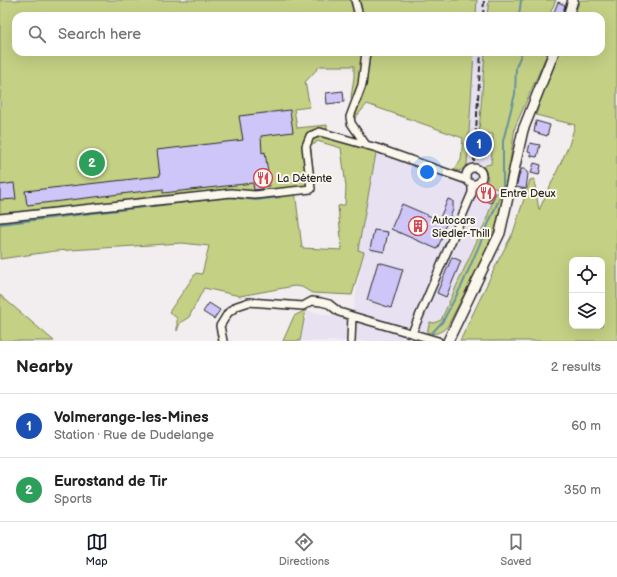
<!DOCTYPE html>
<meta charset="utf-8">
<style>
body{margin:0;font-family:"Balsamiq Sans",sans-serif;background:#f2f2f2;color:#202124}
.controls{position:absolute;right:12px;bottom:12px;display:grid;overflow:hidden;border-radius:8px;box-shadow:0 4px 16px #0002}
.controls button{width:36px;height:36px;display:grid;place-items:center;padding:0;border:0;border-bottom:1px solid #e0e0e0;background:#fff;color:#202124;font:20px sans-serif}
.you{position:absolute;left:427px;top:172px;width:14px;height:14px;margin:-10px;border:3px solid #fff;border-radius:50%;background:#1a73e8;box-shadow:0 0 0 6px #1a73e833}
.badge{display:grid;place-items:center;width:26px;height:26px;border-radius:50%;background:#111827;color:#fff;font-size:13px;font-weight:700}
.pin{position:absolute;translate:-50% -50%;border:2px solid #fff;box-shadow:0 1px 4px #0006}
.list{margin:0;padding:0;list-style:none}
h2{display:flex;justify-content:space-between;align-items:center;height:52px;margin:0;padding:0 16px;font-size:17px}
h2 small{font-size:13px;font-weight:400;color:#757577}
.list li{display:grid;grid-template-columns:26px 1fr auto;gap:12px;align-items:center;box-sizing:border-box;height:64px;padding:0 16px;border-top:1px solid #e0e0e0}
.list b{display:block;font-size:15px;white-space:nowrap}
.list p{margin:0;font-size:13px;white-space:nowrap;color:#757577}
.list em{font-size:13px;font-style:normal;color:#757577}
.icon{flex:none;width:22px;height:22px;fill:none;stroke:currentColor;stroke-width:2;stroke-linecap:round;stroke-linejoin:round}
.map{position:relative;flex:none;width:617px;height:341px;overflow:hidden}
.search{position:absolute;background:#fff;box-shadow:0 4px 16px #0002;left:12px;right:12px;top:12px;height:44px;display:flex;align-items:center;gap:10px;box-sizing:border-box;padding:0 14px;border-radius:12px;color:#757577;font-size:15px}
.sheet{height:180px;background:#fff}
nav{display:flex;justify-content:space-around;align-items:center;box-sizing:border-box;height:56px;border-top:1px solid #e0e0e0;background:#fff;font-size:11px;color:#757577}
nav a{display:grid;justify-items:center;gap:2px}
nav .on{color:#111827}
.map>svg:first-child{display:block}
</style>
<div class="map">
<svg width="617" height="341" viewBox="0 0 617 341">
<rect width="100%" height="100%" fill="#f2edef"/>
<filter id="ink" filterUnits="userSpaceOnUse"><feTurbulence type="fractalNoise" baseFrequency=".025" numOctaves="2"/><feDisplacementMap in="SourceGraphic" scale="8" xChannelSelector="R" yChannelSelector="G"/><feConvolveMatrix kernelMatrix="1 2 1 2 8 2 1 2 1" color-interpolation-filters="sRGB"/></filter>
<g filter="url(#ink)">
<!-- built -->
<path fill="#e7e1f2" d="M477 0H489L487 16H476Z
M474 52H485L479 133 493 134 491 164 487 172 486 185 501 190 495 195 485 223 440 320 434 323 430 322 427 332 433 334 430 341H301L308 311 351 320 364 252 358 250 377 148 451 175 454 170 456 171 467 165Z"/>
<!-- green -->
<path fill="#c4d084" stroke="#787e58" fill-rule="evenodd" d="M0 0H477L476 16H16V52H474L467 165 460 171 454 170 461 160 463 138 367 104 351 123 356 99 351 98 354 77V66H320L305 82 310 107 294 109 297 128 327 125V134L377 148 358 250 364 252 352 295 312 293 302 287 294 286 240 296 204 288 189 317 180 323 177 331V318L169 312 196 273 202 274 209 246 182 243 55 251 0 259ZM317 141 341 148 346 187 345 205 338 206 342 250 302 248 295 191 315 185 310 144H315Z
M489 0H556L549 16H487Z
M580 0H617V341H460L499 259 513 233 530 180 534 179 539 210 569 145 575 125 536 115 542 92 560 52H601V16H574ZM572 260H602V326H572Z
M485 52H548L515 127 507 183 495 230 485 254 447 327C440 333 435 335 427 332L430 322 434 323 441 320 485 223 495 195 501 190 485 185 488 178 484 167 486 165 491 164 493 134 479 133Z
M0 295 54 341H0Z
M306 310 300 341H283L294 316Z"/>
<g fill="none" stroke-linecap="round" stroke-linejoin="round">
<!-- stream -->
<path stroke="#6692a0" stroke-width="2" d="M519 16 521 0
M0 224 229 197 256 200 280 197
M432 333 443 321 462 285 503 190V141L515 94 516 67 522 52"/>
</g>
<!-- building -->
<path fill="#cec6f9" stroke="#2b2b2b" d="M558 2 565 5 562 16 553 15Z
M343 91 344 102 327 104 326 93Z
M290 110 293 132 261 136 262 153 265 152 270 186H262V189L254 190 253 183 163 193V189L27 205 25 191 160 176 157 150 243 140 239 116Z
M536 121 550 125 547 136 534 132Z
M530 143 540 145 537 157 531 156V153L528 152Z
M534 163 541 165 539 175 531 173Z
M521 169H525L528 174 526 189 516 187Z
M14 183 16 199 0 200V185Z
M483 189 495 193 491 203 480 198Z
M448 199 453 201V210L440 237 442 238 437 249 391 229 402 204 439 220Z
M374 230 388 232 384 252 370 249Z
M452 257 461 261 446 297 437 293Z
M378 262 403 269 391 308 367 300Z
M209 303 220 310 214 319 203 312Z"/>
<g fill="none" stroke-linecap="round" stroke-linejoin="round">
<!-- minor casing -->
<g stroke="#2b2b2b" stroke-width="10">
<path id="minor" d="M355 0 359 16
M366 52 362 85 350 117 351 123 366 145
M466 176a8 8 0 1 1 16 0a8 8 0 1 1-16 0Z
M0 218 231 193 255 195 311 189 306 146 310 136 320 132 327 134 377 148 467 180
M412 333 472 193V184
M223 341 220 326 228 313 237 306 249 302 303 306 312 301 321 302 329 304 339 312 352 316
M351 341 352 316 438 341"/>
</g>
<!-- major casing -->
<g stroke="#2b2b2b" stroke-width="12">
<path id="major" d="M568 16 573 0
M448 341 500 233 523 130 554 52"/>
</g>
<!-- minor -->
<use href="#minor" stroke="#fbf7ec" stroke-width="7"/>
<!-- major -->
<use href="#major" stroke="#fbf7ec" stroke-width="9"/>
<!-- rail -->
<path stroke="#2b2b2b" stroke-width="2" stroke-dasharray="6 3" stroke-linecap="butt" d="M483 16 484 0
M474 162 481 52"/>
</g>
</g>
<!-- icons -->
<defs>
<g id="restaurant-ring" transform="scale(1)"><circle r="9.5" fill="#fbf7ec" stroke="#d1495b" stroke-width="1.5"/><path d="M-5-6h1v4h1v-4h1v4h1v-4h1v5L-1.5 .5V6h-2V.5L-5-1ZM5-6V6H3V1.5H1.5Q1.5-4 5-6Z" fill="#d1495b"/></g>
<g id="building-ring" transform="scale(1)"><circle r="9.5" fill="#fbf7ec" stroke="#d1495b" stroke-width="1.5"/><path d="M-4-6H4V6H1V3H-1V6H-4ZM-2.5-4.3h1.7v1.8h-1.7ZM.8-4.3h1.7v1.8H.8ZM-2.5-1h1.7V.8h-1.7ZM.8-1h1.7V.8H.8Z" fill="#d1495b"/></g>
</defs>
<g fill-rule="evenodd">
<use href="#restaurant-ring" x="263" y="178"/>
<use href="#restaurant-ring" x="486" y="193"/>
<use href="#building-ring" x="418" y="226"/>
</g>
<g text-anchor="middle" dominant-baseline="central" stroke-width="4" stroke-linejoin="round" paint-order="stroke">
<!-- poi labels -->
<g font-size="11" fill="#2b2b2b" stroke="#fbf7ec" text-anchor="start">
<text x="277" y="178">La Détente</text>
<text x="500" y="193">Entre Deux</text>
<text x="432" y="220">Autocars<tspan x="432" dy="13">Siedler-Thill</tspan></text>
</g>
</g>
</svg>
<div class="controls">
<button><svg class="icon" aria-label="locate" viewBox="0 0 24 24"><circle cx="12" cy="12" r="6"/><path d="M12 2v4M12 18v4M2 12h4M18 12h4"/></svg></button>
<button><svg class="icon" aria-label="layers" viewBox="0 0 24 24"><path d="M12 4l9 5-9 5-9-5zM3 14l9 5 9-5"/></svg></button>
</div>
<div class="you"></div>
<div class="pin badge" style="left:479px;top:144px;background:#1a4fb4">1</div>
<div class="pin badge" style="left:92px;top:163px;background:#2e9e5b">2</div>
<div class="search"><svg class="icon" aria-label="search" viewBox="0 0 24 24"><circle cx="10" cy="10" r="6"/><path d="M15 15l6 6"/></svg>Search here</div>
</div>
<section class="sheet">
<h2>Nearby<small>2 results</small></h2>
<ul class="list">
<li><span class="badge" style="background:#1a4fb4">1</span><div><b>Volmerange-les-Mines</b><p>Station · Rue de Dudelange</p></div><em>60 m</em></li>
<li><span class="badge" style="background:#2e9e5b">2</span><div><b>Eurostand de Tir</b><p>Sports</p></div><em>350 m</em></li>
</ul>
</section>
<nav>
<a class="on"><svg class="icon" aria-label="map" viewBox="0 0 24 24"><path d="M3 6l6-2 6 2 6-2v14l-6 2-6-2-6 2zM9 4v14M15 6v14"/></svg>Map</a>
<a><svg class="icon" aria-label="directions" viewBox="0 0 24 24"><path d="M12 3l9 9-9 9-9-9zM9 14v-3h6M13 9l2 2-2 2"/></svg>Directions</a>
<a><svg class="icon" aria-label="saved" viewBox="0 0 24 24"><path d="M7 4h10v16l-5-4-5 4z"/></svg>Saved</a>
</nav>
